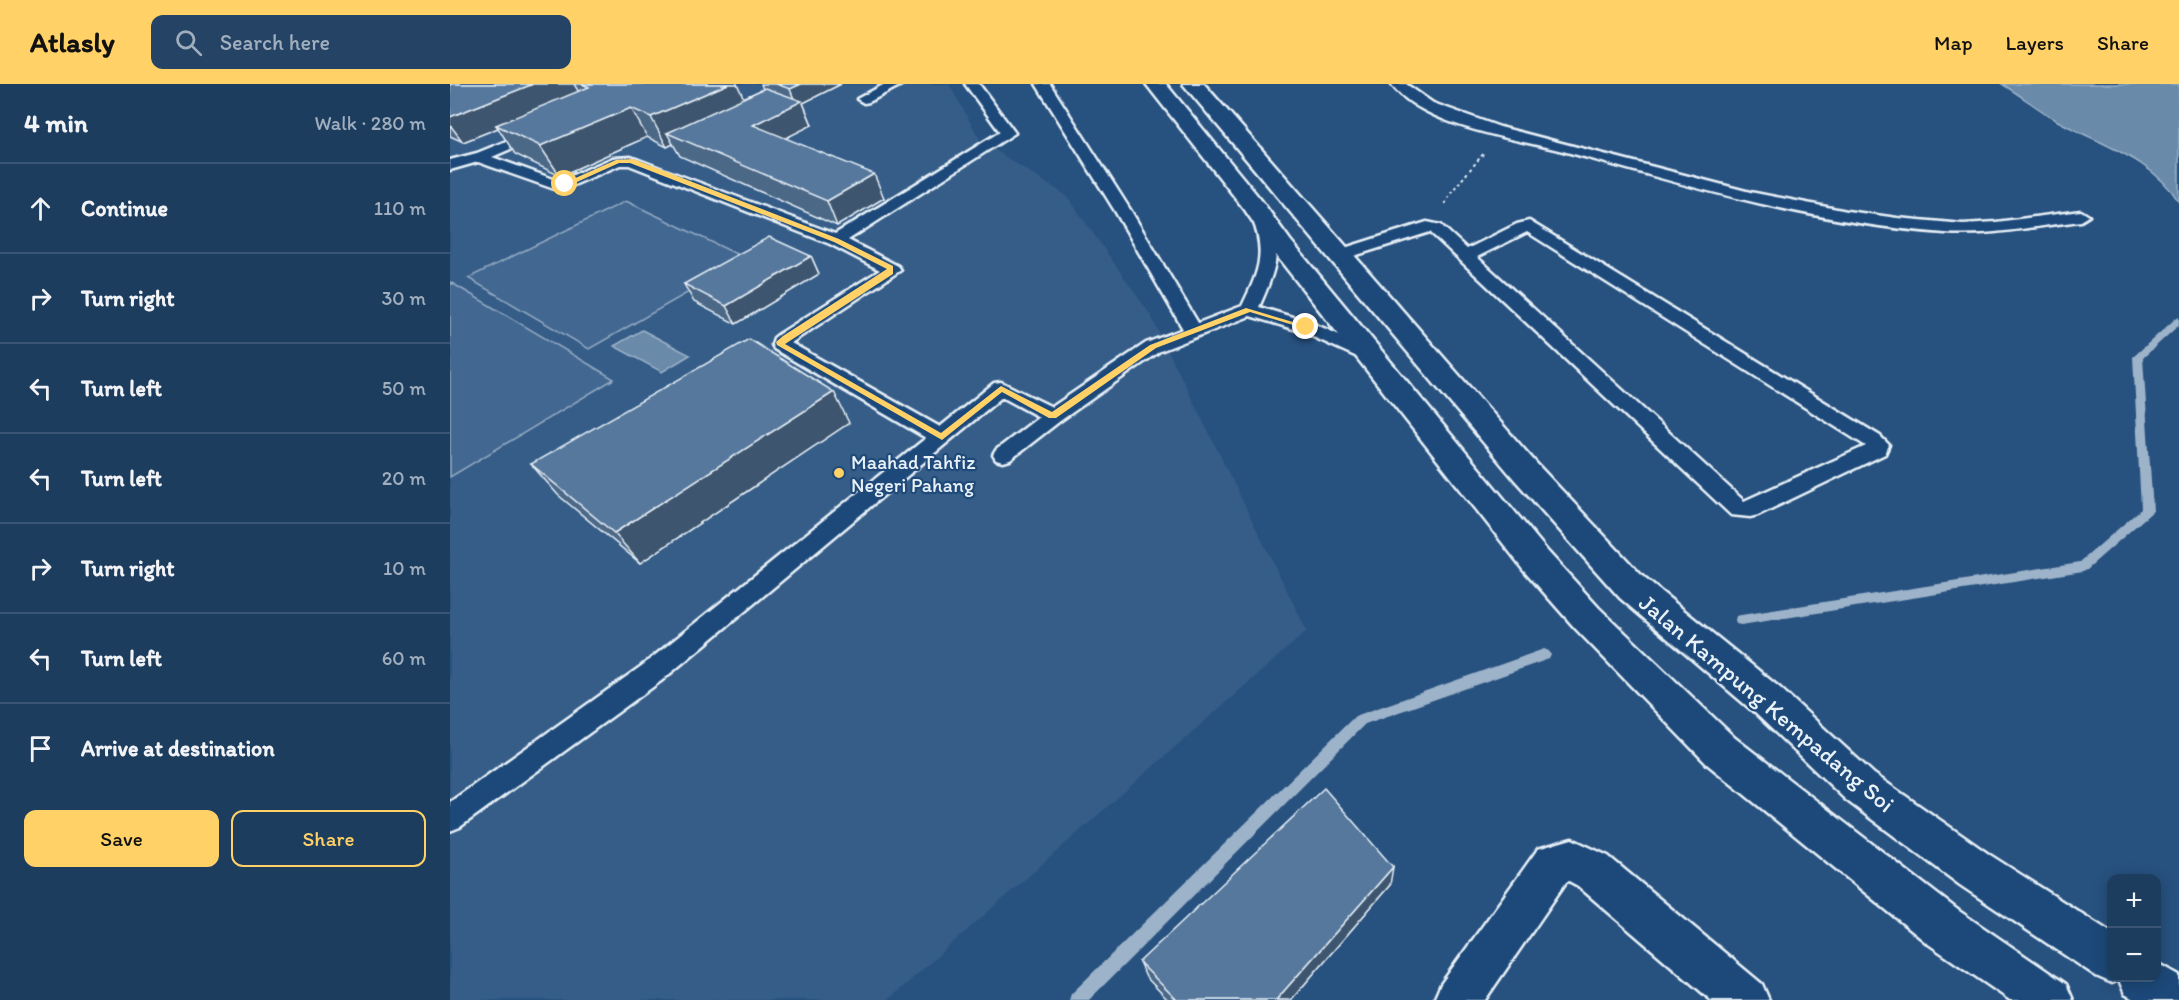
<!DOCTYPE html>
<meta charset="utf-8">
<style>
body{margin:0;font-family:Itim,sans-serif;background:#254465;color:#f1f3f6}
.controls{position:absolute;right:18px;bottom:18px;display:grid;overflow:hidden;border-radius:12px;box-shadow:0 3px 15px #0003}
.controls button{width:54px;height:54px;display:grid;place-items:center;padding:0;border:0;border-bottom:2px solid #3b5674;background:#1d3d5f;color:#f1f3f6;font:30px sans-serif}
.stop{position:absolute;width:18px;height:18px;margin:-14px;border:4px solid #ffd166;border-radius:50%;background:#fff}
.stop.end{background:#ffd166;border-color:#fff;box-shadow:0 2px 6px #0008}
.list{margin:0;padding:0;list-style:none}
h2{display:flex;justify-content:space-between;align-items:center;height:78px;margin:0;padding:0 24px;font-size:26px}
h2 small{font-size:20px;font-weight:400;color:#a0aebd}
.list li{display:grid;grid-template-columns:39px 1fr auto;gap:18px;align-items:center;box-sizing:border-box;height:90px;padding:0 24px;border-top:2px solid #3b5674}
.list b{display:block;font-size:22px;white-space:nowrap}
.list em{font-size:20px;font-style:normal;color:#a0aebd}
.actions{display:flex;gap:12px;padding:18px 24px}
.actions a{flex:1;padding:14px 0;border:2px solid #ffd166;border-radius:12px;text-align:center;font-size:21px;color:#ffd166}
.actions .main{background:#ffd166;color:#111}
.icon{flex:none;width:33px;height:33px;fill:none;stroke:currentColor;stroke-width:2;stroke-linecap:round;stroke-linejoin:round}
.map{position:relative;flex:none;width:1729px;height:916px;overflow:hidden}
header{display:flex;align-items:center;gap:36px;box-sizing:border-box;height:84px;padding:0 30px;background:#ffd166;color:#111}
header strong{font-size:28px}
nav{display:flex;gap:33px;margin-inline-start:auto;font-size:21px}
.search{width:420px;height:54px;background:#254465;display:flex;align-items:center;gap:15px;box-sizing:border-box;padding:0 21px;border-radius:12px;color:#a0aebd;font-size:22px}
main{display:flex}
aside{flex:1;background:#1d3d5f}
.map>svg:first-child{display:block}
</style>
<header>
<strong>Atlasly</strong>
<div class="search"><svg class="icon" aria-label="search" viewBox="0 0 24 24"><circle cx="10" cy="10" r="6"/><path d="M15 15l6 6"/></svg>Search here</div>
<nav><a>Map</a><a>Layers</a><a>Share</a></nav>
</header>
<main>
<aside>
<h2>4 min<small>Walk · 280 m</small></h2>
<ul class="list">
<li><svg class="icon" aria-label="ahead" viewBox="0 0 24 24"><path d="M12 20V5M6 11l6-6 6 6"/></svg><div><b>Continue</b></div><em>110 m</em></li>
<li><svg class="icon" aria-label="right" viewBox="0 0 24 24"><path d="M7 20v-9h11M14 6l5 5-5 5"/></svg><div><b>Turn right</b></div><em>30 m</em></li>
<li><svg class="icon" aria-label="left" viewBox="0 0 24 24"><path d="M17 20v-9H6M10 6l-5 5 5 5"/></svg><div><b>Turn left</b></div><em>50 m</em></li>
<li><svg class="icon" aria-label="left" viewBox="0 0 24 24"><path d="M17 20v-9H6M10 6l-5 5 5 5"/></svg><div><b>Turn left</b></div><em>20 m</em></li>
<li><svg class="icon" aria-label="right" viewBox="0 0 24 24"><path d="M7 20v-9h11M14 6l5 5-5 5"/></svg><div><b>Turn right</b></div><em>10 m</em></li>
<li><svg class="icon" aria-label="left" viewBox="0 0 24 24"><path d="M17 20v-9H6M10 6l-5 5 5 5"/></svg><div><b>Turn left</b></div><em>60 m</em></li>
<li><svg class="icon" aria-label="arrive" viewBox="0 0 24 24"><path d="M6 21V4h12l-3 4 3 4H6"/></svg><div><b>Arrive at destination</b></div></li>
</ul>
<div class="actions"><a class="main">Save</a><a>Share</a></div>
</aside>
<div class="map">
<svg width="1729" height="916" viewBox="0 0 1729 916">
<rect width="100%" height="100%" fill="#27517f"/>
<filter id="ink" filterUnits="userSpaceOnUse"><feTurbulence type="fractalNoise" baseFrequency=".0167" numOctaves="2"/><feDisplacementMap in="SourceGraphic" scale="12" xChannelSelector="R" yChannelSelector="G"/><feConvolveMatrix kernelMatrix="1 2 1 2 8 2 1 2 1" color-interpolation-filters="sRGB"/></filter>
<g filter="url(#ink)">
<!-- built -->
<path fill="#355d88" d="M0 0H499L531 57 617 112 700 230 857 547 438 916H0Z"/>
<!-- green -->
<path fill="#436891" stroke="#96acc4" stroke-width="1.5" d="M176 117 297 175 139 265 18 194Z
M0 198 164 295 0 393Z"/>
<!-- water -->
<path fill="#6b8aaa" stroke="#9db3c9" stroke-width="1.5" d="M1552 0H1729V118C1703 74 1648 60 1606 36 1588 25 1570 11 1552 0Z
M192 246 240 271 212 288 164 262Z"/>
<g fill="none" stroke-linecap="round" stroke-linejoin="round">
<!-- stream -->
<path fill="#9db3c9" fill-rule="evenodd" d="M1729 233V241L1693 274 1703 427 1637 485 1633 487 1291 541 1286 540 1285 536 1286 532 1291 531 1630 478 1691 425 1683 273 1726 234Z
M1094 565 1099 567 1101 571 1099 575 915 640 639 916H619L621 910 905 632Z"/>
<!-- service casing -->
<g stroke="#e8f1f8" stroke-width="5">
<path id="service" d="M435 0H453L419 18 414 19 407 15Z
M515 0H529L565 49 398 156 448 182 451 186 341 259 490 343 544 299 551 298 602 323 696 259 733 245 665 127 586 0H600L681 127 748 239 792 222C808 189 817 170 802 134L810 129 816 131C836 162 823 192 809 223L862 239 928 268 930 272 928 276H914L850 247 800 232 710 267 610 337 560 376 553 378 546 376 543 371 546 366 589 333 552 313 211 597 10 743 0 747V718L193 581 476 354 324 265 322 261 324 254 329 250 430 186 380 160 179 81H170L110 107 28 78 0 86V76L27 69 86 45 93 49 91 52 42 73 109 97 163 74 181 73 385 150 550 48Z
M941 0H956L983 19 1050 43 1300 108 1397 127 1447 134 1513 140 1546 138 1631 127 1639 132 1631 137C1586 142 1541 152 1495 149 1365 140 1238 102 1113 67 1063 54 974 43 941 0Z
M1079 137 1430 352 1439 361 1435 370 1308 431 1300 433 1281 431 980 148 891 176 883 171 885 167 977 138 991 141 1017 165 1067 140ZM1077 148 1416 362 1294 417 1027 173Z"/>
</g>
<!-- minor casing -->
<g stroke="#e8f1f8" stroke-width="5">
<path id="minor" d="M1122 755 1158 772 1312 900 1319 916H1261L1128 802 1119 797 1116 798 1035 916H984L991 900 1088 765Z"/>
</g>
<!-- trunk casing -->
<g stroke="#e8f1f8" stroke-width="5">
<path id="trunk" d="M696 0H716L811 116 840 156 1098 468 1149 524 1285 654 1509 827 1616 900 1623 916H1560L1477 859 1257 680 1125 544 1074 486 822 166 795 126Z
M733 0H754L1086 379 1194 494 1330 604 1424 690 1540 771 1662 849V894H1706V878L1729 891V916H1685L1675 910 1669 896 1662 899 1646 892 1510 801 1396 716 1304 628 1170 514 1064 395Z"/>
</g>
<!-- path -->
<path stroke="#e8f1f8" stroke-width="2" stroke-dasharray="3 3" stroke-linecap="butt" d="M995 120 1003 106 1034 69"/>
<!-- service -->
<use href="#service" fill="#1f4a7a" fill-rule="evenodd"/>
<!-- minor -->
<use href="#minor" fill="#1f4a7a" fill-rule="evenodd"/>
<!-- trunk -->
<use href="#trunk" fill="#1f4a7a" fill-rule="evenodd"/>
</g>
<!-- wall -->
<path fill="#4b6787" stroke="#e8f1f8" stroke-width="1.5" d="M0 0H287L293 14 313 5 311 0H391L353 19 362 41 335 54 434 114 387 142 230 72 223 60 217 63 197 53 110 92 65 70 48 44 13 58 0 52Z
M361 172 369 190 286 240 244 218 234 200Z
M399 339 190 479 108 411 81 380Z
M940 801 841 916H718L696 893 689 878Z"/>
<!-- shaded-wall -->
<path fill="#3d546e" stroke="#e8f1f8" stroke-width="1.5" d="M83 0H124L130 10 46 41 48 44 13 58 0 41V33Z
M278 0H287L299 25 217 49 223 60 217 63 201 33Z
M351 0H391L353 19 362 41 314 65 303 41 346 20 340 5Z
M181 24 197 53 110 92 90 62Z
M424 90 434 114 387 142 377 117Z
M361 172 369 190 286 240 276 222Z
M384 308 399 339 190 479 164 449Z
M943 783 940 801 841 916H826Z"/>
<!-- building -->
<path fill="#57789d" stroke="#e8f1f8" stroke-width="1.5" d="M0 0H83L0 33Z
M132 0H278L201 33 181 24 90 62 46 41 139 3Z
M326 0H351L340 5Z
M315 4 352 17 303 41 424 90 377 117 217 49Z
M319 153 361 172 276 222 234 200Z
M299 255 384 308 164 449 81 380Z
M874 704 943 783 826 916H727L689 878Z"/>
</g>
<!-- route -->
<path fill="#ffd166" d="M183 75 389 155 443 182V190L335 260 491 349 551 302 602 328 700 261 796 224 860 243 856 245 800 228 706 264 606 334H599L552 308 492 356 327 261 326 258 333 252 437 185 384 158 180 79H169L118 102 112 100 166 76Z"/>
<!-- markers -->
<circle fill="#ffd166" stroke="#1f4a7a" stroke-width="2" cx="389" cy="389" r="6"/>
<g text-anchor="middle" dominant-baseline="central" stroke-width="4.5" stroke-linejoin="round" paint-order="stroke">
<!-- poi labels -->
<g font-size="20" fill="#e8f1f8" stroke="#1f4a7a" text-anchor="start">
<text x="401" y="378">Maahad Tahfiz<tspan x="401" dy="23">Negeri Pahang</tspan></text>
</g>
<!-- near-street labels -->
<g font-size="24" fill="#e8f1f8" stroke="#1f4a7a">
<text transform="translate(1317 619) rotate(40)">Jalan Kampung Kempadang Soi</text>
</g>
</g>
</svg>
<div class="controls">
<button>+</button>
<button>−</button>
</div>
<div class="stop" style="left:115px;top:100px"></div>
<div class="stop end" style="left:856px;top:243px"></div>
</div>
</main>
